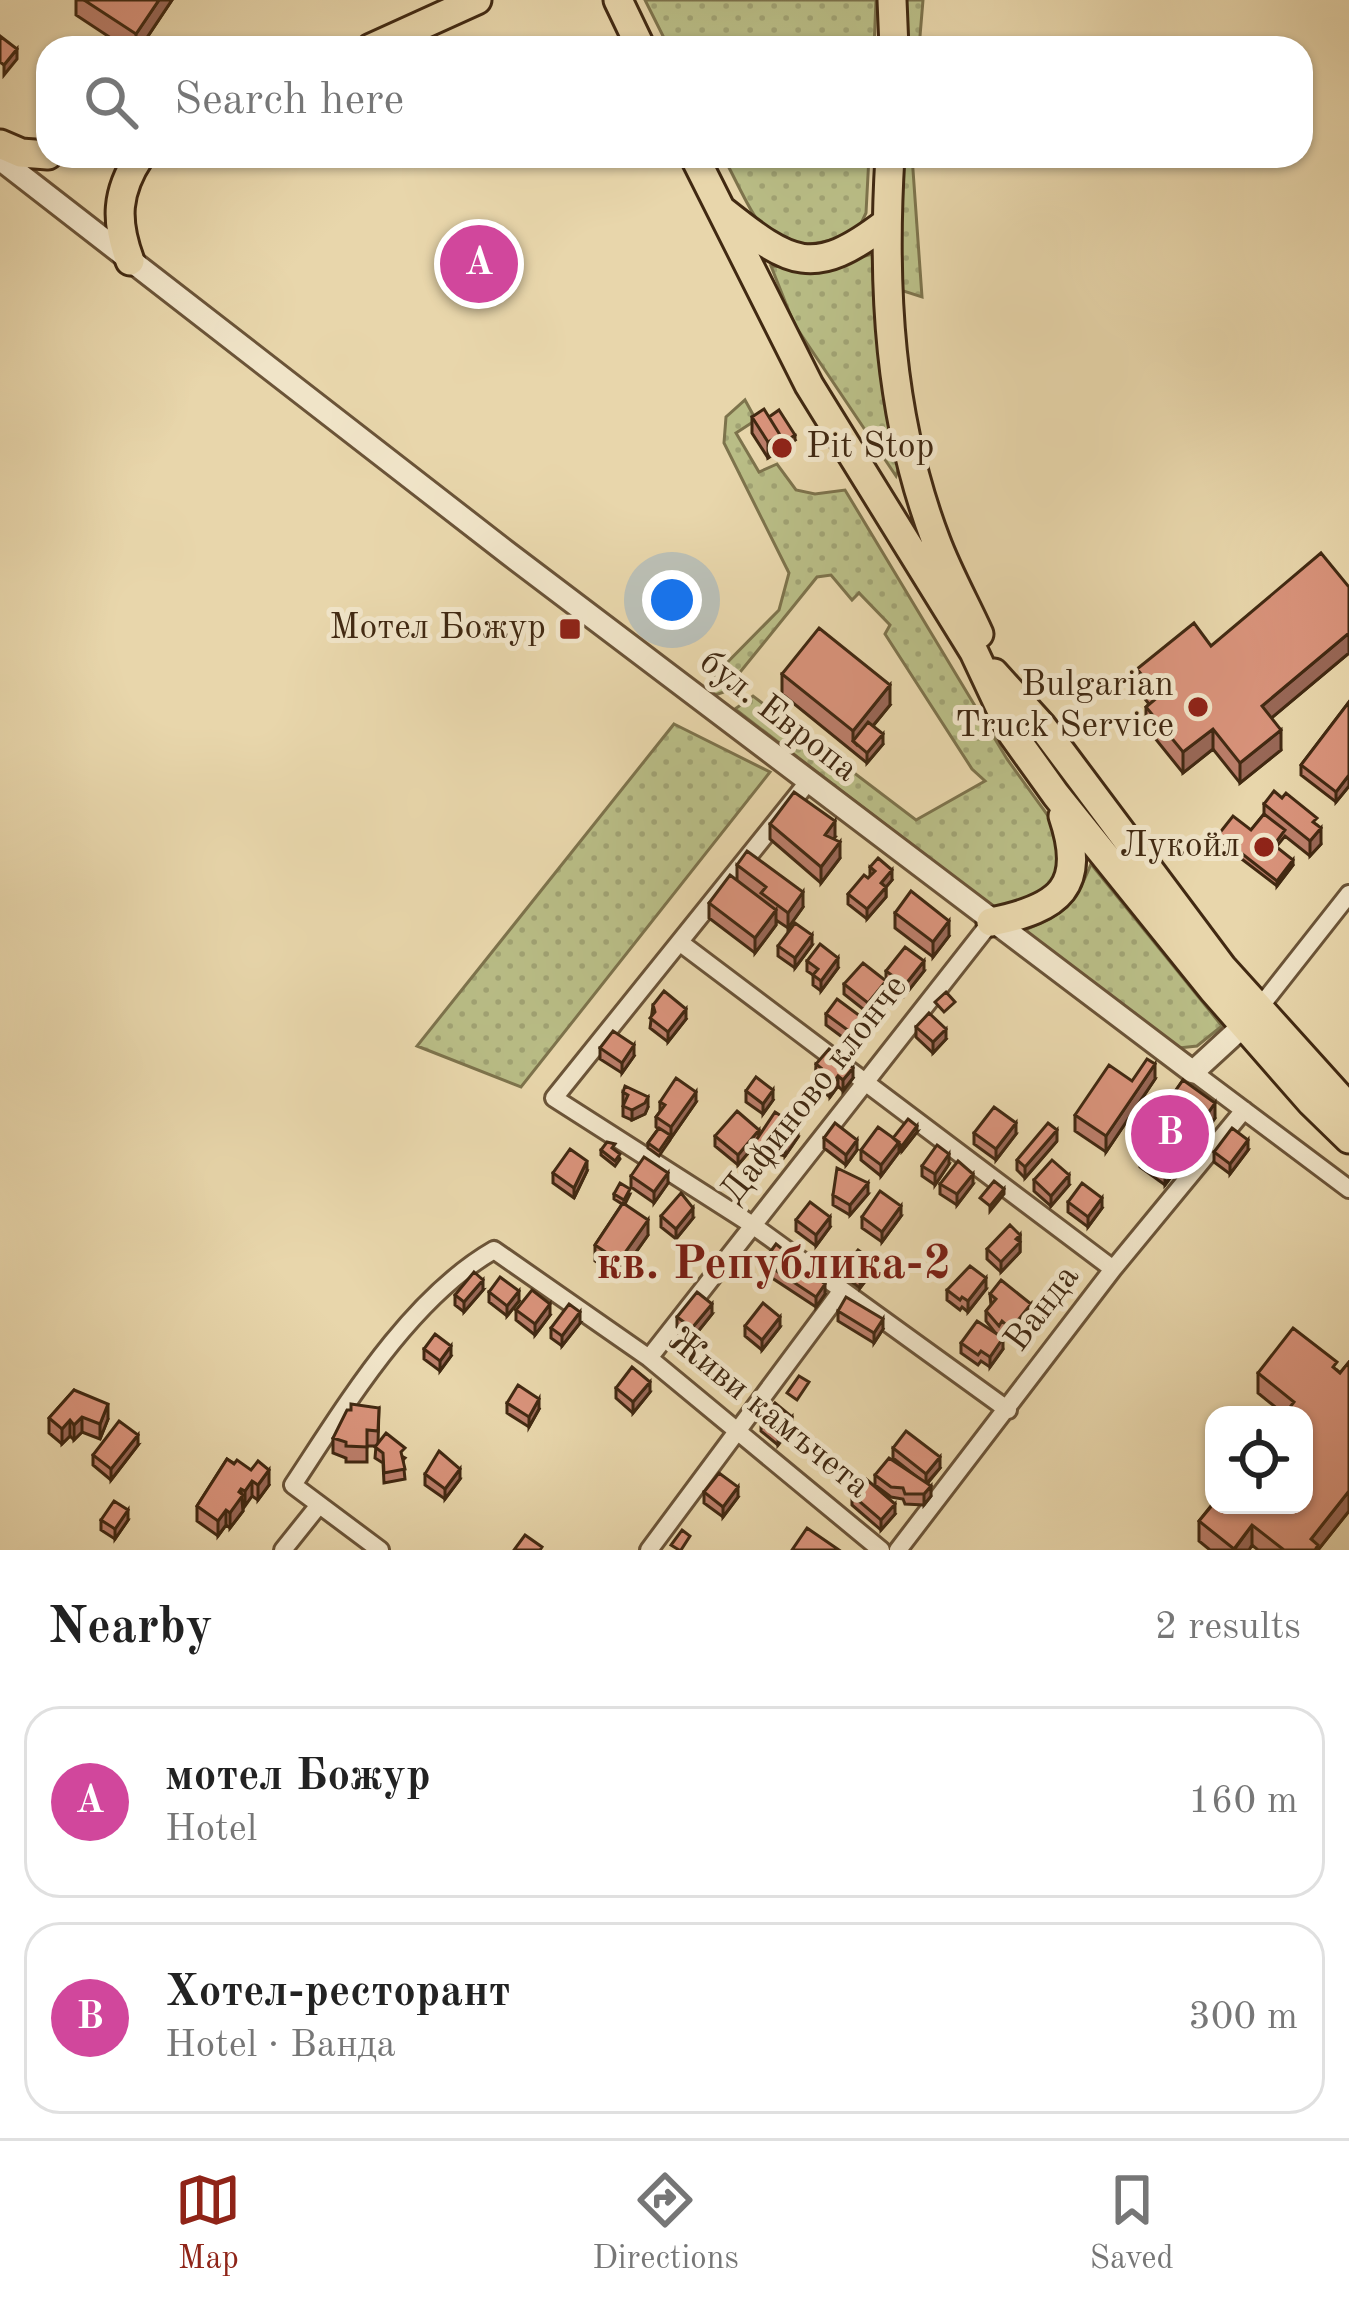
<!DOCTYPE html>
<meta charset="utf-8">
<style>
body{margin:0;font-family:"Old Standard TT",serif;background:#f2f2f2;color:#222}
.controls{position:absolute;right:36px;bottom:36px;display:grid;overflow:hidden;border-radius:24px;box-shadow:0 3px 9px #0004}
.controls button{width:108px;height:108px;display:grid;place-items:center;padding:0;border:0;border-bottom:3px solid #e0e0e0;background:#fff;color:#222;font:60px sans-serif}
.you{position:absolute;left:672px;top:600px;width:42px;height:42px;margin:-30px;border:9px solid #fff;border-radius:50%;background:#1a73e8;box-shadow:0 0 0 18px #1a73e833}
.badge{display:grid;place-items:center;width:78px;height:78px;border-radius:50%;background:#8f2418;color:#fff;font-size:39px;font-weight:700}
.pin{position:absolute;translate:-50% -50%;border:6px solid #fff;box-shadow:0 3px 12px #0006}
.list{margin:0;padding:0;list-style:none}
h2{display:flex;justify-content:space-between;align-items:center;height:156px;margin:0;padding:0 48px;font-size:51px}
h2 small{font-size:39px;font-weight:400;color:#767676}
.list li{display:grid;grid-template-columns:78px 1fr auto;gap:36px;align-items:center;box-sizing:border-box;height:192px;margin:0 24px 24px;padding:0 24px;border:3px solid #e0e0e0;border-radius:36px}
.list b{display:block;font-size:45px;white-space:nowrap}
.list p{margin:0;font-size:39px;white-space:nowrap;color:#767676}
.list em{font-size:39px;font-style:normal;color:#767676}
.icon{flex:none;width:66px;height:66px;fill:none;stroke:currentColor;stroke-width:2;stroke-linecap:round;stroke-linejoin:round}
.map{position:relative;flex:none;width:1349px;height:1550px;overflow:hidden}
.search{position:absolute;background:#fff;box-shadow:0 3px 9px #0004;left:36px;right:36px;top:36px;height:132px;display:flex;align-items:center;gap:30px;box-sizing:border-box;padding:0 42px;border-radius:36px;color:#767676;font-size:45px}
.sheet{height:588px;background:#fff}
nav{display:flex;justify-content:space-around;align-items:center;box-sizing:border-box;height:168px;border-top:3px solid #e0e0e0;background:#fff;font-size:33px;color:#767676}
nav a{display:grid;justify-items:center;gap:6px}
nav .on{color:#8f2418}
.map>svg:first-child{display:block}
</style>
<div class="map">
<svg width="1349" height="1550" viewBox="0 0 1349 1550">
<defs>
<pattern id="grass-dots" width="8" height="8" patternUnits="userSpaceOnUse" patternTransform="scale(3)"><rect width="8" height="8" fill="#b9bd86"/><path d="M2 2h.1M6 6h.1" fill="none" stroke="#a0a273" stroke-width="1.8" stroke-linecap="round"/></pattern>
</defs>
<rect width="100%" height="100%" fill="#e8d6ab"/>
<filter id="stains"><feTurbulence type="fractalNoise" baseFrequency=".00167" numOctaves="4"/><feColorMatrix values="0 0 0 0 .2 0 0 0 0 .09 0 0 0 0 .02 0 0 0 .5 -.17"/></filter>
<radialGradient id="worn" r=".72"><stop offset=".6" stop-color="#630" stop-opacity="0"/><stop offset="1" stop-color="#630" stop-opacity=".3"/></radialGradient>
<!-- grass -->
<path fill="url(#grass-dots)" stroke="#7d734c" stroke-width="3" d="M645 0H876L874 48H669Z
M901 0H923L919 48H902Z
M723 156H869L866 213 857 232C765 265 762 230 723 156Z
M899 156H912L922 297 897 289Z
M872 254 886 408 901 461 896 476 794 324 771 266C807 268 838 265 872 254Z
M745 400 756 420 736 433 759 472 777 464 796 490 815 494 845 490 1007 759 1062 835 1064 862 1050 888 1028 904 994 908 735 709 753 696 916 820 985 781 972 769 885 634 890 625 859 593 852 600 831 575 817 577 724 692 715 695 709 689 710 680 779 610 789 573 724 443 726 417Z
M674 724 770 772 521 1087 417 1046Z
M1091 864 1222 1026 1197 1046 1179 1048 1023 931C1066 912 1073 908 1091 864Z"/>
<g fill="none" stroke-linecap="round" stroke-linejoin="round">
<!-- minor casing -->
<g stroke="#6b5438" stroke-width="22">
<path id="minor" d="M808 782 554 1098 751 1224 1008 1410
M682 944 1113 1269
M1256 1012 1349 894
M1193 1072 1349 1189
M649 1358 991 922
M283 1550 319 1505
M380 1550 293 1485C346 1405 409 1299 494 1250L649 1358 881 1550
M649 1550 842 1290
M898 1550 1113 1269 1244 1110"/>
</g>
<!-- tertiary casing -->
<g stroke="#6b5438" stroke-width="27">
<path id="tertiary" d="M0 159 509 554 1193 1072 1243 1026"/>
</g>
<!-- primary casing -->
<g stroke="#412912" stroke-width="33">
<path id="primary" d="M618 0 641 48
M892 0 894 48
M371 48 477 0
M0 144 21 153 48 155
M694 156 809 385 974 652 1013 735 1056 795 1213 990 1311 1102 1349 1139
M890 156C882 287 889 418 936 541 948 573 965 603 979 634
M723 211C791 265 813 279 886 223
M130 261C115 221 116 192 140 156
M994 673 1041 725 1222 967 1349 1108
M991 922C1060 908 1087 887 1063 816"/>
</g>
<!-- minor -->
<use href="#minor" stroke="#f0e4c8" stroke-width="16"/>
<!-- tertiary -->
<use href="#tertiary" stroke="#f0e4c8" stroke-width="21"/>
<!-- primary -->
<use href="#primary" stroke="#e8d6ab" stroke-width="27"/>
</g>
<!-- wall -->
<path fill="#bb7e6a" stroke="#412912" stroke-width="3" d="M76 0H172L140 48H126L76 15Z
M752 417H769L795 440 768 458 752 433Z
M1349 587V653L1271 718 1281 750 1240 783 1213 749 1183 773 1146 727V707L1149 704 1137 689V669L1211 646Z
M782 674 890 705 873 726 883 744 867 763 782 694Z
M1349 702V786L1336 802 1301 775V765Z
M1264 804 1317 825 1321 844 1310 856 1285 836 1276 847 1293 865 1277 886 1218 841V835L1251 830 1264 814Z
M770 824 835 837 833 839 840 858 821 883 770 839Z
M737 865 803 907 788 928 776 920V925L755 953 709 918V903L737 880Z
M870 867 892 880 886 887V897L867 919 848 904V894L870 876Z
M895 913 949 936 933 957 895 928Z
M812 945 795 968 778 956V946Z
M807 961 838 968 821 991 813 985V975L807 971Z
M886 971H924L905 995 886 981Z
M844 984 886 991 868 1013 844 994Z
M653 1005 686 1019 668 1042 650 1028Z
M826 1014 868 1032 857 1048 826 1025Z
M916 1027 946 1039 933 1053 916 1037Z
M600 1048 634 1056 622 1073 600 1059Z
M816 1064 853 1078 843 1091 838 1086 830 1097 815 1085Z
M1155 1079 1106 1152 1075 1131V1115L1132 1081Z
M1183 1080 1215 1118 1208 1128 1199 1127 1179 1152V1166L1165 1185 1140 1167V1152L1151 1137V1126Z
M746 1091 773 1100 763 1114 746 1102Z
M623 1092 648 1107 645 1114 632 1120 623 1116Z
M660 1102H696L671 1138 670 1136V1140L659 1156 648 1148V1143L658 1129 656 1127V1117L660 1112Z
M917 1132 902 1151 899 1148V1152L881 1176 861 1160V1150Z
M974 1133 1016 1134 996 1160 974 1144Z
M715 1136H759L798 1137 785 1156 778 1154 770 1162 755 1152V1145L738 1165 715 1146Z
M824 1138 857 1150 846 1165 824 1148Z
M1057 1141 1025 1178 1017 1170V1160Z
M601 1150H615L620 1159 615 1166 601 1155Z
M1248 1150 1230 1174 1214 1162V1152Z
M949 1164 935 1185 922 1176V1166Z
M587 1171 574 1198 553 1183V1173Z
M631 1176 668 1183 654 1203 631 1187Z
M1034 1180 1069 1185 1051 1206 1034 1191Z
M940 1184H973L957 1205 940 1194Z
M614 1194H630L625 1204 648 1235 619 1276 595 1261V1245L622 1204 614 1199Z
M868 1194 850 1215 833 1205V1195Z
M1068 1202 1102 1208 1088 1227 1068 1212Z
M661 1216 693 1218 676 1239 661 1227Z
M901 1216 882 1242 862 1228V1217Z
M796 1220 830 1227 816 1246 796 1231Z
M1020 1235V1252L1001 1272 987 1259V1249Z
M763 1262 825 1294 816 1307 763 1272Z
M845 1266 873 1271 860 1288 845 1277Z
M986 1289 968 1312 962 1307 960 1310 947 1300V1290Z
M483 1290 464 1312 455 1305V1295Z
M489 1292 519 1301 507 1316 489 1302Z
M990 1294 1031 1314 1011 1339 1002 1332 999 1336 1003 1349 990 1367 981 1361 978 1365 961 1353V1343L997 1335 986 1321V1311L991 1305Z
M516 1310 550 1315 535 1335 516 1320Z
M838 1311 883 1329 874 1343 838 1321Z
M712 1314 692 1339 677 1327V1317Z
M580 1323 562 1346 551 1338V1328Z
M745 1326 780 1327 762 1350 745 1336Z
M424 1349 451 1356 440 1371 424 1359Z
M1349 1362V1511L1318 1550H1258L1252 1545 1249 1550H1210L1199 1541V1521L1284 1414 1258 1393V1373L1337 1370 1340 1373Z
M616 1388 650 1392 633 1413 616 1398Z
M74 1390 108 1419 100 1439 82 1432 74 1440 70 1436 62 1444 49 1433V1418Z
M507 1403 539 1409 529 1427 507 1413Z
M379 1408 378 1444 405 1458 403 1460 405 1479 384 1483 383 1463 375 1458 376 1446H367V1462H346V1458L333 1453V1438Z
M761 1421 792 1427 778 1445 761 1431Z
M138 1445 111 1480 93 1465V1455Z
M893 1448 940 1468 927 1484 931 1496 924 1505 905 1504 903 1499 891 1497 875 1485V1475L917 1477 893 1458Z
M227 1459 269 1485 258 1500 252 1496 243 1506V1511L230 1528 226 1525 218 1536 197 1521V1506Z
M425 1474 460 1479 445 1499 425 1485Z
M704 1492 738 1497 723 1517 704 1503Z
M852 1495 895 1514 881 1530 852 1505Z
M101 1520H128L115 1539 101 1530Z"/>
<!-- shaded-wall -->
<path fill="#986756" stroke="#412912" stroke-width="3" d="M159 0H172L140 48H136V34Z
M17 49V59L4 75V65Z
M780 435H795V440L768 458V442Z
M1349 633V653L1262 726V706Z
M890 685V705L857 745 853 741V731Z
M1213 729V749L1183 773V752Z
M1281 730V750L1240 783V763Z
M883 734V744L867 763V753Z
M1349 775V786L1336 802V792Z
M835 821V837L825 850V835Z
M1321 828V844L1310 856V841Z
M840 842V858L821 883V867Z
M1293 860V865L1277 886V881Z
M892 870V880L881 893V883Z
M886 887V897L867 919V909Z
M803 892V907L788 928V913Z
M776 910V925L755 953V938Z
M949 921V936L933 957V942Z
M812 935V945L795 968V958Z
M838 958V968L821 991V981Z
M924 961V971L905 995V985Z
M886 981V991L868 1013V1003Z
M686 1009V1019L668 1042V1032Z
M868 1022V1032L857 1048V1037Z
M946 1029V1039L933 1053V1042Z
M634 1045V1056L622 1073V1063Z
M1155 1064V1079L1106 1152V1136Z
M853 1068V1078L843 1091V1080Z
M838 1076V1086L830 1097V1087Z
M773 1090V1100L763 1114V1104Z
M696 1092V1102L671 1138V1127Z
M648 1097V1107L645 1114 632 1120V1110Z
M1215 1103V1118L1208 1128V1113Z
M1199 1112V1127L1179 1152V1166L1165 1185V1170L1176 1141Z
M1016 1123V1134L996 1160V1149Z
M917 1126V1132L902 1151V1146Z
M798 1127V1137L785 1156V1146Z
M759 1130V1140L738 1165V1155Z
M1057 1130V1141L1025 1178V1167Z
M857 1140V1150L846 1165V1155Z
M1248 1140V1150L1230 1174V1164Z
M899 1142V1152L881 1176V1165Z
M778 1144V1154L770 1162V1151Z
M949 1154V1164L935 1185V1174Z
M587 1161V1171L574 1198V1188Z
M668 1173V1183L654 1203V1192Z
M973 1174V1184L957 1205V1194Z
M1069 1175V1185L1051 1206V1196Z
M868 1183V1194L850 1215V1205Z
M1004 1189V1194L990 1211V1206Z
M1102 1198V1208L1088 1227V1217Z
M901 1206V1216L882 1242V1232Z
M693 1208V1218L676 1239V1229Z
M830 1217V1227L816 1246V1235Z
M648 1220V1235L619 1276V1261Z
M1020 1235V1252L1001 1272V1262Z
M873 1261V1271L860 1288V1278Z
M986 1278V1289L968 1312V1301Z
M483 1280V1290L464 1312V1302Z
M825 1284V1294L816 1307V1297Z
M519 1291V1301L507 1316V1306Z
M550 1304V1315L535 1335V1324Z
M712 1304V1314L692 1339V1328Z
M1031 1304V1314L1011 1339V1329Z
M580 1312V1323L562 1346V1336Z
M780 1317V1327L762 1350V1340Z
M883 1319V1329L874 1343V1333Z
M1003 1338V1349L990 1367V1357Z
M451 1346V1356L440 1371V1361Z
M650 1382V1392L633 1413V1402Z
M539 1399V1409L529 1427V1417Z
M108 1404V1419L100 1439V1424Z
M82 1417V1432L74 1440V1425Z
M792 1417V1427L778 1445V1434Z
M70 1420V1436L62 1444V1429Z
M138 1435V1445L111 1480V1469Z
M940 1457V1468L926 1484V1474Z
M460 1469V1479L445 1499V1489Z
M269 1470V1485L258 1500V1485Z
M252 1481V1496L245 1506V1491Z
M931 1486V1496L924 1505V1494Z
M738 1487V1497L723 1517V1507Z
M241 1489 243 1511 230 1528V1513Z
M1349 1491V1511L1318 1550H1311V1539Z
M895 1504V1514L881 1530V1520Z
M128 1510V1520L115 1539V1529Z
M226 1510V1525L218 1536V1521Z
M1252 1525V1545L1249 1550H1234Z"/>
<!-- building -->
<path fill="#d9937b" stroke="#412912" stroke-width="3" d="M84 0H159L136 34Z
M0 36 17 49 4 65 0 62Z
M764 409 780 435 768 442 752 417Z
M779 410 795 435 780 445V435L769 417Z
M1321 553 1349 587V633L1262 706 1281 730 1240 763 1213 729 1183 752 1146 707 1159 696 1137 669 1194 623 1211 646Z
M819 628 890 685 853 731 782 674Z
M1349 702V775L1336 792 1301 765Z
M868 722 883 734 867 753 853 741Z
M1274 791 1282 798 1286 793 1317 818 1313 822 1321 828 1310 841 1264 804Z
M794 792 835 821 825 835 840 842 821 867 770 824Z
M1264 814 1285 830 1274 845 1293 860 1277 881 1218 835 1233 816 1251 830Z
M747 851 803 892 788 913 761 893 766 887 737 865Z
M878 858 892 870 881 883 886 887 867 909 848 894 864 875 868 878 875 871 870 867Z
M730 875 776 910 755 938 709 903Z
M911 891 949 921 933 942 895 913Z
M795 923 812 935 795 958 778 946Z
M820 944 838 958 821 981 813 975 818 969 807 961Z
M905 947 924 961 905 985 886 971Z
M863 963 886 981 868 1003 844 984Z
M664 991 686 1009 668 1032 650 1018 655 1012 653 1005Z
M946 992 955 1002 944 1012 935 1002Z
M837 999 868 1022 857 1037 826 1014Z
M929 1013 946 1029 933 1042 916 1027Z
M613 1031 634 1045 622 1063 600 1048Z
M829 1049 853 1068 843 1080 838 1076 830 1087 815 1075 821 1068 816 1064Z
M1147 1059 1155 1064 1106 1136 1075 1115 1109 1065 1132 1081Z
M756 1077 773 1090 763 1104 746 1091Z
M676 1078 696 1092 671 1127 656 1117 665 1105 660 1102Z
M1183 1080 1215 1103 1208 1113 1199 1112 1176 1141 1179 1151 1165 1170 1140 1152 1156 1130 1151 1126Z
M625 1086 648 1097 645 1103 632 1110 623 1106 628 1095 623 1092Z
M994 1107 1016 1123 996 1149 974 1133Z
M737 1111 759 1130 738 1155 715 1136Z
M775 1112 798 1127 785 1146 778 1144 770 1151 755 1142Z
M908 1119 917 1126 902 1146 893 1138Z
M835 1123 857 1140 846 1155 824 1138Z
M1048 1123 1057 1130 1025 1167 1017 1160Z
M878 1127 899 1142 881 1165 861 1150Z
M659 1128 670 1135 659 1151 648 1143Z
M1232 1128 1248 1140 1230 1164 1214 1152Z
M607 1142 615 1144 612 1148 620 1154 615 1161 601 1150Z
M937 1145 949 1154 935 1174 922 1166Z
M570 1149 587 1161 574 1188 553 1173Z
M644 1157 668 1173 654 1192 631 1176Z
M1052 1160 1069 1175 1051 1196 1034 1180Z
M958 1161 973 1174 957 1194 940 1184Z
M837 1168 868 1183 850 1205 833 1195Z
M994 1181 1004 1189 990 1206 980 1198Z
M620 1183 630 1189 624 1200 614 1194Z
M1082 1183 1102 1198 1088 1217 1068 1202Z
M880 1191 901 1206 882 1232 862 1217Z
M681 1193 693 1208 676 1229 661 1216Z
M810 1202 830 1217 816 1235 796 1220Z
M623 1203 648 1220 619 1261 595 1245Z
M1010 1225 1020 1235 1016 1239 1020 1242 1001 1262 987 1249Z
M776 1244 825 1284 816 1297 763 1262Z
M858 1250 873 1261 860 1278 845 1266Z
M970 1266 986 1278 968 1301 962 1297 960 1300 947 1290Z
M474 1272 483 1280 464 1302 455 1295Z
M500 1277 519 1291 507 1306 489 1292Z
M1001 1280 1031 1304 1011 1329 1002 1321 999 1326 986 1311 996 1299 990 1294Z
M532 1290 550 1304 535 1324 516 1310Z
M697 1292 712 1304 692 1328 677 1317Z
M846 1297 883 1319 874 1333 838 1311Z
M763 1303 780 1317 762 1340 745 1326Z
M569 1304 580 1312 562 1336 551 1328Z
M977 1321 1003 1338 990 1357 981 1351 978 1355 961 1343Z
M1293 1328 1337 1362 1333 1367 1340 1373 1349 1362V1491L1311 1539 1318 1545 1315 1550H1284L1252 1525 1234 1549 1199 1521 1214 1503V1505H1304V1415H1284L1294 1402 1258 1373Z
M435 1334 451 1346 440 1361 424 1349Z
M632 1367 650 1382 633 1402 616 1388Z
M799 1376 809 1382 797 1400 787 1393Z
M518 1385 539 1399 529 1417 507 1403Z
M74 1390 108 1404 100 1424 82 1417 74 1425 70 1420 62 1429 49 1418Z
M775 1403 792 1417 778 1434 761 1421Z
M351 1404 379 1408 378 1431 367 1430V1447L346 1446V1442L333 1438 347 1410H351Z
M119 1421 138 1435 111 1469 93 1455Z
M906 1431 940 1457 926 1474 893 1448Z
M386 1433 405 1448 401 1452 405 1469 384 1473 383 1453 375 1447Z
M439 1451 460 1469 445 1489 425 1474Z
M889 1458 931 1486 924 1494H905L903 1488 891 1487 875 1475Z
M227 1459 234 1464 237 1460 251 1470 258 1461 269 1470 258 1485 252 1481 245 1491 241 1489 239 1492 243 1495 230 1513 226 1510 218 1521 197 1506Z
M719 1473 738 1487 723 1507 704 1492Z
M866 1479 895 1504 881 1520 852 1495Z
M114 1501 128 1510 115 1529 101 1520Z
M807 1528 839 1550H792Z
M682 1530 690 1536 681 1550H679L671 1545Z
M525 1535 542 1547 540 1550H514Z"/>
<!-- markers -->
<g fill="#8f2418" stroke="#f0e4c8" stroke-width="4.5">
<circle cx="782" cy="448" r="12"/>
<rect x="558" y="617" width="24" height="24" rx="6"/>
<circle cx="1198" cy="707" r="12"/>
<circle cx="1264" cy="847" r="12"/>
</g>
<g text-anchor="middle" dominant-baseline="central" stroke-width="10" stroke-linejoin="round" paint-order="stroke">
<!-- poi labels -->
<g font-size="36" fill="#412912" stroke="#f0e4c8" text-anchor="end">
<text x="806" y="448" text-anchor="start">Pit Stop</text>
<text x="546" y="629">Мотел Божур</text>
<text x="1174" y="686">Bulgarian<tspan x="1174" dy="41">Truck Service</tspan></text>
<text x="1240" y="847">Лукойл</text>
</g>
<!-- street labels -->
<g font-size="36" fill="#412912" stroke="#f0e4c8">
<text transform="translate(778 717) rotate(38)">бул. Европа</text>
<text transform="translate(815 1090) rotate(-52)">Дафиново клонче</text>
<text transform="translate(1043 1309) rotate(-53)">Ванда</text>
<text transform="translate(768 1414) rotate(39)">Живи камъчета</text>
</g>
<!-- district labels -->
<g font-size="48" font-weight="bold" fill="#7a1f14" stroke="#f0e4c8">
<text x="774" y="1265">кв. Република-2</text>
</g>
</g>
<rect width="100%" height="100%" filter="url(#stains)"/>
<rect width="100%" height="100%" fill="url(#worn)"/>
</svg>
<div class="controls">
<button><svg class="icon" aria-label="locate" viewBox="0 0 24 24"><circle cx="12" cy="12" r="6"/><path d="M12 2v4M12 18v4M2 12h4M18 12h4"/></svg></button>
</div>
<div class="you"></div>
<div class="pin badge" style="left:479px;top:264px;background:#d1479c">A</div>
<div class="pin badge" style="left:1170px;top:1134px;background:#d1479c">B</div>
<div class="search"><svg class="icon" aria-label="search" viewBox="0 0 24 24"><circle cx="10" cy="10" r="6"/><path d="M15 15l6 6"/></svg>Search here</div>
</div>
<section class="sheet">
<h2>Nearby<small>2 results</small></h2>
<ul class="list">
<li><span class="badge" style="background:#d1479c">A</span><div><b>мотел Божур</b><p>Hotel</p></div><em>160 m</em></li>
<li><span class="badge" style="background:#d1479c">B</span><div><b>Хотел-ресторант</b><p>Hotel · Ванда</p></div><em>300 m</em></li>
</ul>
</section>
<nav>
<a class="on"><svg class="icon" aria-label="map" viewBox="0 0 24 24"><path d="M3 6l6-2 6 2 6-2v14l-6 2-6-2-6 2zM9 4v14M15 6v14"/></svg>Map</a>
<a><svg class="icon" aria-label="directions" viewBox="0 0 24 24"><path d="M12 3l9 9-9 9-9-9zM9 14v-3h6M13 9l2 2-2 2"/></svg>Directions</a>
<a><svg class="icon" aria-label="saved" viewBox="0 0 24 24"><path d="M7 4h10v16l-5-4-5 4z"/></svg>Saved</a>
</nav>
